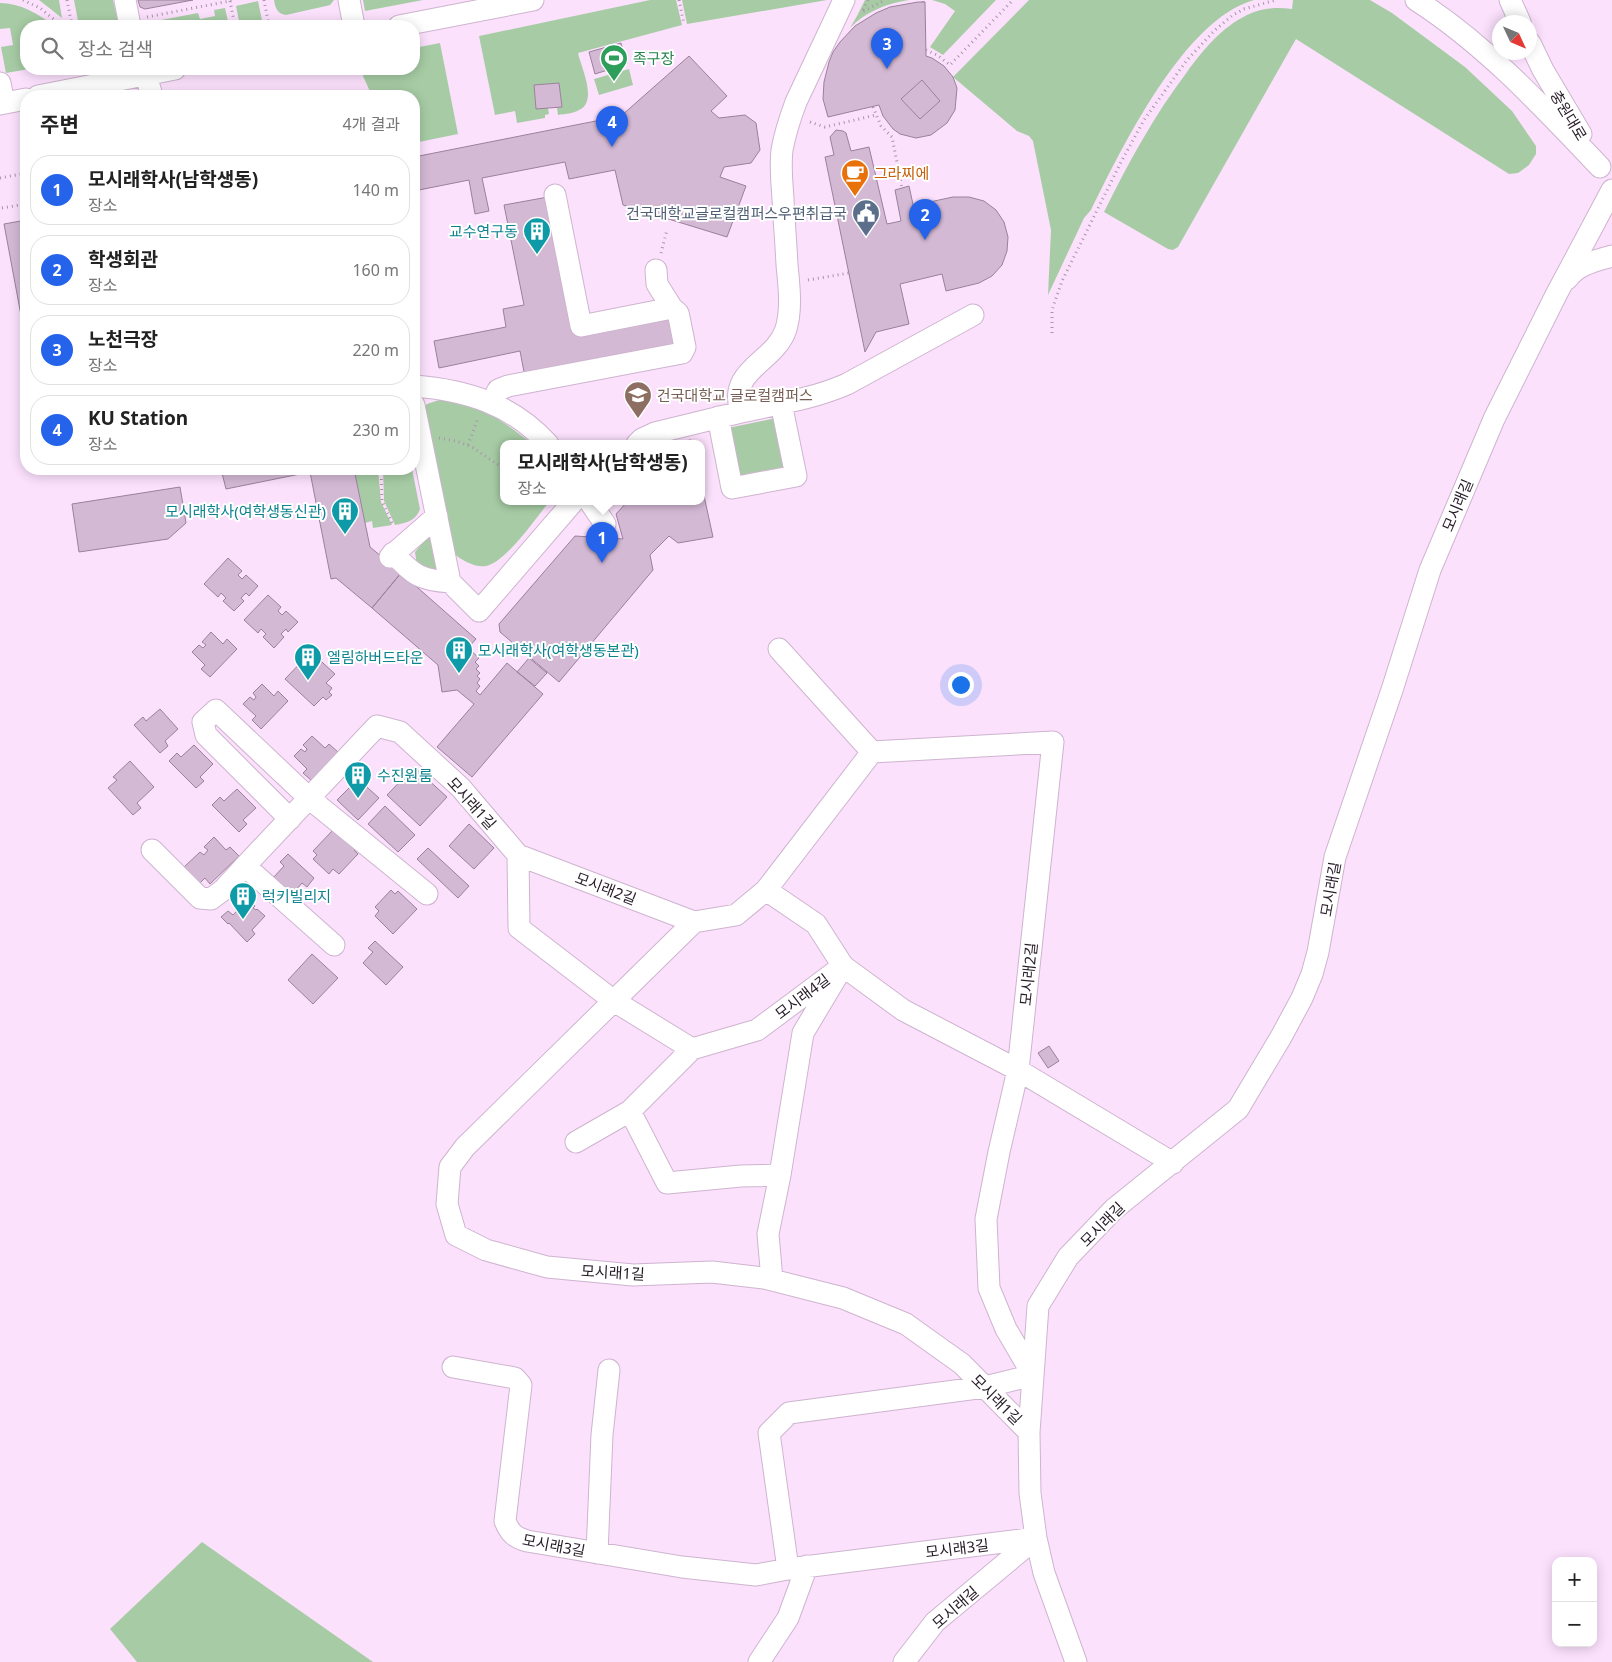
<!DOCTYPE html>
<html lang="ko">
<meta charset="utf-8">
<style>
body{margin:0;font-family:"Noto Sans","Noto Sans KR",sans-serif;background:#f6f6f6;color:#222}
.controls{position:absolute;right:15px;bottom:15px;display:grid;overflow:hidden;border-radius:10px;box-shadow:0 2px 12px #0003}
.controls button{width:45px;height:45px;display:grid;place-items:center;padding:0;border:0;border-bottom:1px solid #e0e0e0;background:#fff;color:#222;font:25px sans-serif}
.compass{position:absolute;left:1492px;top:15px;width:45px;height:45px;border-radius:50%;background:#fff;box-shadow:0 2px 12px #0003;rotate:134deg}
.you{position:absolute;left:960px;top:684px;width:18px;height:18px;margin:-12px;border:4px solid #fff;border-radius:50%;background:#1a73e8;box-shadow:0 0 0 8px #1a73e833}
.badge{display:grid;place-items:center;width:32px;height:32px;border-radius:50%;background:#2563eb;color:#fff;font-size:16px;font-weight:700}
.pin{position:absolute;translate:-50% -41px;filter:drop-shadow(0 1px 2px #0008)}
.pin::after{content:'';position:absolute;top:26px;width:18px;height:15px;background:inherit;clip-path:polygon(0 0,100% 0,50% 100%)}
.popup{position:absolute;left:500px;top:440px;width:205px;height:65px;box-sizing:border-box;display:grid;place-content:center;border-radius:10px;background:#fff;filter:drop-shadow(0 1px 4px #0005);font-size:16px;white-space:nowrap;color:#767676}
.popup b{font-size:19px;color:#222}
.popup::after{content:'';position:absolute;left:50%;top:100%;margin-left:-10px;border:10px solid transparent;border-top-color:#fff}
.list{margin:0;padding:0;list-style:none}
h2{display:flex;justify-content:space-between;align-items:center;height:65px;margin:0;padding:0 20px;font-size:21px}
h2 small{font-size:16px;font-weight:400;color:#767676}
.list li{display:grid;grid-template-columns:32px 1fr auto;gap:15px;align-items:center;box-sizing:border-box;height:70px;margin:0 10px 10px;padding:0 10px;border:1px solid #e0e0e0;border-radius:20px}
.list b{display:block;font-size:19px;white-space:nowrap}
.list p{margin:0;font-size:16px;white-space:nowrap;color:#767676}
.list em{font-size:16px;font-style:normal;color:#767676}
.icon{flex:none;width:28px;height:28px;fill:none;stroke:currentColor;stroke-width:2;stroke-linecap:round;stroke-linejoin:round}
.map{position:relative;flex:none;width:1612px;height:1662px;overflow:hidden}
.search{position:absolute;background:#fff;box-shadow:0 2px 12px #0003;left:20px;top:20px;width:400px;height:55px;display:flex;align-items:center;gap:12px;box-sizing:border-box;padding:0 18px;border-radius:20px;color:#767676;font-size:19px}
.panel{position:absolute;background:#fff;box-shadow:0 2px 12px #0003;left:20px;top:90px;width:400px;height:385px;border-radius:20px}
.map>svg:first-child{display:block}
</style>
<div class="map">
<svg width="1612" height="1662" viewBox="0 0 1612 1662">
<rect width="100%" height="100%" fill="#fce1fd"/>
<!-- green -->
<path fill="#a7cca5" d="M39 0H59L62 18Z
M74 0H113L119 26H79Z
M274 0H334L330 5 326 6 286 15C277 14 275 7 274 0Z
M363 0H423L365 11Z
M650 0H676L682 25 578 53C581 67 597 99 581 109 575 113 566 114 558 115L557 108 562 107 559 83 535 85 536 108H548L549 114 545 115V118L517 123 515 111 495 115 479 36Z
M682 0H827L687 24Z
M865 0H909C887 3 865 12 850 28L857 16Z
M932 0H996L943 55 930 47 955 11 945 4Z
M1029 0H1254C1183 20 1122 148 1091 210L1084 218 1048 295 1051 230 1033 141 1029 136 1017 131 953 77Z
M1293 0H1370L1392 13 1465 67 1512 111 1536 146V154L1529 165 1518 173 1509 174 1296 39 1178 247 1173 250 1168 249 1104 212C1129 162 1153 117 1187 72 1203 50 1222 27 1247 15 1262 8 1276 7 1292 9Z
M258 1 263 25 240 26 236 6Z
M0 3C20 3 39 14 54 26H26V69H29L6 73 1 47 13 45 10 28 0 29Z
M225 8 229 26H140V24L198 13 200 19 215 16 214 10Z
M440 43 458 134 414 143V96H372L363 76 364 69H414V48Z
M629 69 633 85 599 95 594 79Z
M442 399C474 400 508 424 532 444H503V502H549C536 518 506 562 486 566 475 568 462 560 454 554L424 407 427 404Z
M776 418 786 467 738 477 728 428Z
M354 469H378L381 502 392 525 373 528 372 521 365 523Z
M383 469H412L420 509C416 521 406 523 395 525L384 501Z
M431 535 441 571 417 565 415 552 428 536Z
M202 1542 373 1662H137L110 1629Z"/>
<!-- building -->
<path fill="#d4b9d5" stroke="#9a819b" d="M138 0H193L145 9 140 7Z
M918 2H925L926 56 932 58 944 66 953 77 957 88 955 110 947 123 931 135 916 138 900 134 893 129 883 116 879 105 828 117 823 99 824 82 829 62 833 52 840 42 855 26 876 13 890 7Z
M621 43 627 64 595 74 589 52Z
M689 56 727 96 711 111 719 118 745 115 756 123 760 150 751 163 724 167 720 177 746 186 727 237 623 205 615 170 569 179 565 162 482 178 489 211 475 214 469 180 414 191V157L621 116Z
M922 80 940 101 920 119 901 99Z
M559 83 562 107 536 109 534 85Z
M836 130 843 131 846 133 851 151 869 147 887 224 901 221 895 190 909 186 916 218 927 215 925 203 953 197H969L984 201 996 210 1004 222 1008 237 1007 251 1002 265 992 276 979 283 946 291 942 274 900 284 909 324 876 332 865 352 825 157 834 155 830 137Z
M548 197 575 335 672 316 678 347 525 377 520 351 439 368 434 341 506 327 503 309 524 305 504 205Z
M26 220V342L4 224Z
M691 440 692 444H665Z
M221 469H354L370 547 401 573 372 608 336 578 331 579 310 472 226 489Z
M701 482 713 537 678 543 669 536 650 555 653 570 559 682 500 632 499 624 575 536 623 539 616 514 627 502H701Z
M180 487 186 523 168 539 79 552 72 504Z
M228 558 242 571 238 575 242 579 246 575 258 586 249 596 246 593 241 598 244 601 234 611 223 601 226 598 221 593 218 597 204 584Z
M401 573 476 639 468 648 479 658 475 662 479 666 476 669 480 673 477 676 480 679 477 683 480 686 476 691 480 695 507 663 543 694 472 777 437 747 474 704 457 690 442 692 438 665 372 608Z
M268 595 281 607 278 611 282 615 286 611 298 622 288 632 286 629 281 634 284 637 274 648 263 637 266 634 261 629 258 633 244 620Z
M211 632 223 644 227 639 237 649 210 677 201 669 205 665 192 652 199 645 203 648 206 645 202 642Z
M311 652 335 674 326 683 332 688 329 692 332 695 326 700 323 697 314 706 285 679Z
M529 658 547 673 535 686 517 672Z
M262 684 274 696 278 691 288 701 261 729 252 720 256 716 243 704 250 697 254 700 256 697 253 693Z
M160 709 178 729 165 741 168 746 160 753 134 725 143 717 146 721Z
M312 736 325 748 329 744 339 753 312 781 303 773 307 769 294 756 301 749 305 752 307 749 303 745Z
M194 745 213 764 200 777 204 781 196 788 169 761 177 753 181 757Z
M130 761 154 787 137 803 141 808 133 815 108 788 117 780 113 777Z
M414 767 447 797 420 826 387 795Z
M358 779 379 798 358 820 337 800Z
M237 789 256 808 243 820 247 824 239 832 212 805 220 797 224 801Z
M385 806 415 835 398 852 368 824Z
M469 824 494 848 474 869 449 846Z
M333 830 357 847 354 850 358 854 339 874 333 869 329 874 313 859 317 855 313 851Z
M214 837 226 850 230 847 239 856 210 884 205 878 199 884 183 868 200 852 204 855 208 850 204 847Z
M428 848 469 886 458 898 417 859Z
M288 854 314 878 307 887 302 883 291 896 273 878 284 866 280 862Z
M391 890 395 894 398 891 417 909 393 934 375 916 379 911 375 907Z
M248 899 255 906 253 908 256 910 257 909 265 916 252 930 255 934 247 942 229 923 228 924 221 917 228 911 233 915Z
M375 941 403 967 386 985 363 963 373 952 368 948Z
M312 954 338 978 313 1004 288 980Z
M1049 1046 1059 1061 1048 1068 1038 1053Z"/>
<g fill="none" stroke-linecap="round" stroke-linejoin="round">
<!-- minor casing -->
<g stroke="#ceb4cf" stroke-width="23">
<path id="minor" d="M125 0 130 26
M349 0 354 26
M1416 0C1486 45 1543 107 1600 167
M1510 0 1520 22
M399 26 533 0
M1530 43 1543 70 1581 134
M141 69 148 82 152 96
M0 83 4 103
M38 96 175 69
M0 104 26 99
M555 195 581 326 672 308 657 284 656 270
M1567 279C1578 264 1595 261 1612 256
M414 386C466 390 512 404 548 444
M492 403 498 390 508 386 682 353 685 347 679 317 678 313 672 308
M414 405 450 582 479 611 573 502
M741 412C777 404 813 399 847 384L973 315
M718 417 732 488 796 476 781 403
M637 444 642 439 655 433 741 412C727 369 775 363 786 329 792 309 789 285 787 265 786 243 784 221 783 199 782 183 780 166 782 150 785 133 790 118 796 102L844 0
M590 502 605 524
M393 553C413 575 420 580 450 582
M390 557 437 516
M779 649 872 752
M290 819 206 735 203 722 216 710 310 799 427 894
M152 850 200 898 211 899 223 890 245 866 377 726 400 732 461 788 518 855 519 928 614 1001 692 1049
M518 855 694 922
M245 866 334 945
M766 890 872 752 1053 742 1018 1070 999 1152 986 1219 989 1288 1006 1329 1033 1375 985 1387 789 1413 769 1433 788 1569 1036 1538
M630 1111 692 1049 757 1030 835 972
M576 1142 630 1111 667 1183 741 1176 780 1175
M772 1280 768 1234 780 1175 803 1033 843 966
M453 1367 515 1378 521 1385 505 1521C510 1533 514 1537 527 1541L682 1567 756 1575 788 1569
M1029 1432 962 1364 906 1324 843 1298 764 1278 712 1272 633 1275 547 1267 486 1250 456 1235 447 1204 450 1167 465 1147 694 922 736 915 766 890 816 924 843 966 903 1010 1018 1070 1173 1163
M597 1553 602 1435 609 1370
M759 1662 788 1618 807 1566
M904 1662 935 1622 1036 1538
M1076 1662 1044 1573 1036 1538 1030 1493 1029 1432 1038 1306 1068 1257 1114 1209 1238 1109 1281 1037 1302 998 1312 974 1318 952 1335 857 1392 690 1430 570 1494 419 1557 293 1612 190"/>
</g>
<!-- path -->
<path stroke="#a994a9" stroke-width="3" stroke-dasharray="1 4" stroke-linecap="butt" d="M23 0 40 8 62 26
M67 0 72 26
M264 0 269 26
M679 0 684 24
M868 0 862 12 885 0
M230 1 235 26
M923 2V0
M147 17 235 0
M926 50 937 55 950 65 1013 0
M873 107 881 126 892 137 902 188
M810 122 825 127 876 115
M0 178 26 173
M2 208 26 204
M661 253 667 230
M808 280 849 273
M1052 333V310L1062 281 1120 164 1144 120 1187 60 1215 30 1233 15 1244 9 1276 0
M439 438 456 441 472 447 503 468
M468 445 478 418
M381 469 382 501 393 525"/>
<!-- minor -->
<use href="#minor" stroke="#fff" stroke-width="21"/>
</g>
<!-- icons -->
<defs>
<g id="stadium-pin" transform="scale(1.4375)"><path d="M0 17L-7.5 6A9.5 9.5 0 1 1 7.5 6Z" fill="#2e9e5b" stroke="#fff"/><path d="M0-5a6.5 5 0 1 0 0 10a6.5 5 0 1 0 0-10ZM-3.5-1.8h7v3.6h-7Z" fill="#fff"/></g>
<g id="cafe-pin" transform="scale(1.4375)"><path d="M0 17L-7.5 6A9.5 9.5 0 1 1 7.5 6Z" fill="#e8710a" stroke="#fff"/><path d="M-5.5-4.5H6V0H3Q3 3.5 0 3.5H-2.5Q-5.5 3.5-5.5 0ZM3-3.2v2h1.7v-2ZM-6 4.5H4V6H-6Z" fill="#fff"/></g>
<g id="civic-pin" transform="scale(1.4375)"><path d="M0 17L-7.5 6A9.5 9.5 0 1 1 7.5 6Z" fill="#5c6f8a" stroke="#fff"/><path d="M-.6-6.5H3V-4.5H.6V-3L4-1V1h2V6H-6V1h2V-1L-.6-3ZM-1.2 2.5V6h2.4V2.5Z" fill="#fff"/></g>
<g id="building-pin" transform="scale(1.4375)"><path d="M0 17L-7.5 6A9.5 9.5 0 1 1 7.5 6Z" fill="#0f9aa8" stroke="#fff"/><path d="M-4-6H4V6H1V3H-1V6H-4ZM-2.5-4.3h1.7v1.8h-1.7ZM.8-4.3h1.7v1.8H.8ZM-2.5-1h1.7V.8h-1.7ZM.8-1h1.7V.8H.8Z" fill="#fff"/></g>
<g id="university-pin" transform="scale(1.4375)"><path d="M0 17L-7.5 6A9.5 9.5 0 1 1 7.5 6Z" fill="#8d6e63" stroke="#fff"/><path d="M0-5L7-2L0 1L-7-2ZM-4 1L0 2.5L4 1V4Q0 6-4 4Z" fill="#fff"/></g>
</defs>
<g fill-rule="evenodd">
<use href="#stadium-pin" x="614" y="58"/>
<use href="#cafe-pin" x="855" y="173"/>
<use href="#civic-pin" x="866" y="213"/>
<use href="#building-pin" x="537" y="231"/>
<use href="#university-pin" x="638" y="395"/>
<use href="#building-pin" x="345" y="511"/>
<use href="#building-pin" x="459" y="650"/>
<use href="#building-pin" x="308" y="657"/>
<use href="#building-pin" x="358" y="775"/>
<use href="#building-pin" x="243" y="896"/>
</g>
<g text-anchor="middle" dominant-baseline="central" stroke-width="4" stroke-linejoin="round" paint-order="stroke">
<!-- leisure labels -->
<g font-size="15" fill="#27864d" stroke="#fff" text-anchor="start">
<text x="633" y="58">족구장</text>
</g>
<!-- street labels -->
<g font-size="15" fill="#261c26" stroke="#fff">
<text transform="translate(1569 115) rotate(59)">충원대로</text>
<text transform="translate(1457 505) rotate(-67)">모시래길</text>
<text transform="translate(472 803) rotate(48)">모시래1길</text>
<text transform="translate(606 888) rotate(21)">모시래2길</text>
<text transform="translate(1330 889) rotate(-80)">모시래길</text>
<text transform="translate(1028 974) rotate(-84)">모시래2길</text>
<text transform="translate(802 996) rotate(-37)">모시래4길</text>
<text transform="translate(1102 1224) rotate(-45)">모시래길</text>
<text transform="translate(613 1272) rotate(3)">모시래1길</text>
<text transform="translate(997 1399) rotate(45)">모시래1길</text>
<text transform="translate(554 1545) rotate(11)">모시래3길</text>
<text transform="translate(957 1548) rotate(-7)">모시래3길</text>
<text transform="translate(955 1607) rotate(-41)">모시래길</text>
</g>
<!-- food labels -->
<g font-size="15" fill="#c56008" stroke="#fff" text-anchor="start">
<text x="874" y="173">그라찌에</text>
</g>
<!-- service labels -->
<g font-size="15" fill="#4e5e75" stroke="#fff" text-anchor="end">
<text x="847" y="213">건국대학교글로컬캠퍼스우편취급국</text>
</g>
<!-- culture labels -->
<g font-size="15" fill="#0d838f" stroke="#fff" text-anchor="start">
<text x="518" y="231" text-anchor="end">교수연구동</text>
<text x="326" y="511" text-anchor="end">모시래학사(여학생동신관)</text>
<text x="478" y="650">모시래학사(여학생동본관)</text>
<text x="327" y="657">엘림하버드타운</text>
<text x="377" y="775">수진원룸</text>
<text x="262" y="896">럭키빌리지</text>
</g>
<!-- education labels -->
<g font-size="15" fill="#785e54" stroke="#fff" text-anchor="start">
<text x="657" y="395">건국대학교 글로컬캠퍼스</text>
</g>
</g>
</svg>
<div class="controls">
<button>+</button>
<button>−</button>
</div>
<svg class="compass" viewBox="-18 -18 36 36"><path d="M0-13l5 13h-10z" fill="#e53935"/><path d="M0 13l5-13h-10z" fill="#767676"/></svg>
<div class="you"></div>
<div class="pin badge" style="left:602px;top:563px">1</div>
<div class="popup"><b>모시래학사(남학생동)</b>장소</div>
<div class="pin badge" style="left:925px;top:240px">2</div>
<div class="pin badge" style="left:887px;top:69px">3</div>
<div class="pin badge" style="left:612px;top:147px">4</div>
<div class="search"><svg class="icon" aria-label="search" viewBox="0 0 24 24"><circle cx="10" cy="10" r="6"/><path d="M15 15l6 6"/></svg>장소 검색</div>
<section class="panel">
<h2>주변<small>4개 결과</small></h2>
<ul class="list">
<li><span class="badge">1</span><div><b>모시래학사(남학생동)</b><p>장소</p></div><em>140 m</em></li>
<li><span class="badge">2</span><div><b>학생회관</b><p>장소</p></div><em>160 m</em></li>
<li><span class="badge">3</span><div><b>노천극장</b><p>장소</p></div><em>220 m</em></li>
<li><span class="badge">4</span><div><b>KU Station</b><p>장소</p></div><em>230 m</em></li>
</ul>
</section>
</div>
